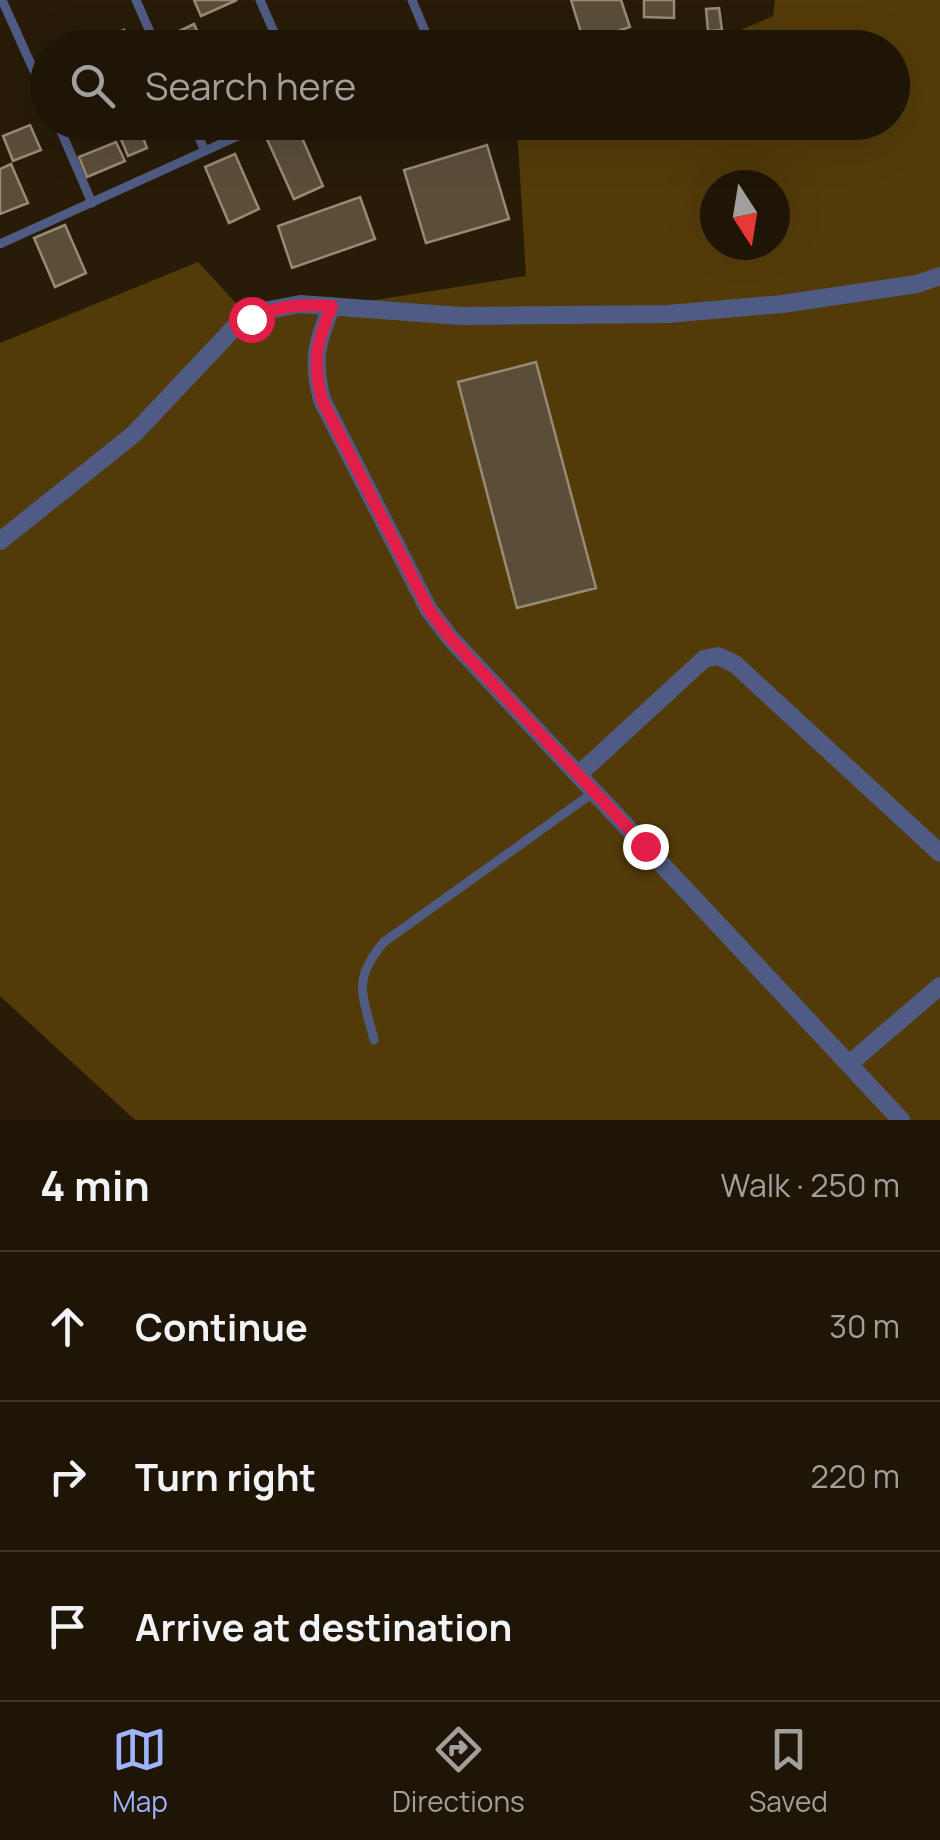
<!DOCTYPE html>
<meta charset="utf-8">
<style>
body{margin:0;font-family:Manrope,sans-serif;background:#261e10;color:#f1f3f6}
.compass{position:absolute;left:700px;top:170px;width:90px;height:90px;border-radius:50%;background:#1e1506;box-shadow:0 10px 40px #0002;rotate:168deg}
.stop{position:absolute;width:30px;height:30px;margin:-22px;border:8px solid #e11d48;border-radius:50%;background:#fff}
.stop.end{background:#e11d48;border-color:#fff;box-shadow:0 2px 10px #0008}
.list{margin:0;padding:0;list-style:none}
h2{display:flex;justify-content:space-between;align-items:center;height:130px;margin:0;padding:0 40px;font-size:42px}
h2 small{font-size:32px;font-weight:400;color:#a19f9b}
.list li{display:grid;grid-template-columns:65px 1fr auto;gap:30px;align-items:center;box-sizing:border-box;height:150px;padding:0 40px;border-top:2px solid #3c3428}
.list b{display:block;font-size:38px;white-space:nowrap}
.list em{font-size:32px;font-style:normal;color:#a19f9b}
.icon{flex:none;width:55px;height:55px;fill:none;stroke:currentColor;stroke-width:2;stroke-linecap:round;stroke-linejoin:round}
.map{position:relative;flex:none;width:940px;height:1120px;overflow:hidden}
.search{position:absolute;background:#1e1506;box-shadow:0 10px 40px #0002;left:30px;right:30px;top:30px;height:110px;display:flex;align-items:center;gap:25px;box-sizing:border-box;padding:0 35px;border-radius:55px;color:#a19f9b;font-size:38px}
.sheet{height:580px;background:#1e1506}
nav{display:flex;justify-content:space-around;align-items:center;box-sizing:border-box;height:140px;border-top:2px solid #3c3428;background:#1e1506;font-size:28px;color:#a19f9b}
nav a{display:grid;justify-items:center;gap:5px}
nav .on{color:#a0b3fd}
.map>svg:first-child{display:block}
</style>
<div class="map">
<svg width="940" height="1120" viewBox="0 0 940 1120">
<rect width="100%" height="100%" fill="#281c08"/>
<!-- green -->
<path fill="#533b09" fill-rule="evenodd" d="M775 0H940V1120H135L0 996V343L198 262 245 313 363 302 526 276 517 127 527 122H892V48L701 47 773 16ZM715 185H775V245H715Z"/>
<!-- building -->
<path fill="#5a4e39" stroke="#988a73" stroke-width="2.5" d="M194 0H237L201 16Z
M571 0H621L630 27 584 42Z
M644 0H674V18L644 17Z
M719 8 722 30 708 31 706 9Z
M194 24 204 46 164 48 160 40Z
M124 30 131 48H79Z
M114 122H137L147 148 128 156Z
M296 124 323 186 294 199 266 137Z
M30 125 41 150 13 161 3 136Z
M116 142 125 161 87 177 79 157Z
M487 145 509 219 426 243 404 170Z
M235 154 259 209 229 223 205 167Z
M11 164 28 203 0 214V169Z
M360 197 375 239 292 268 278 226Z
M65 225 86 273 55 287 34 238Z
M536 362 596 588 517 608 458 382Z"/>
<g fill="none" stroke-linecap="round" stroke-linejoin="round">
<!-- service -->
<path stroke="#505b84" stroke-width="9" d="M2 0 48 102
M136 0 157 48
M260 0 281 48
M412 0 432 48
M57 122 92 203
M192 122 205 151
M0 244 269 122
M374 1040C363 994 351 981 384 942L594 792"/>
<!-- minor -->
<path stroke="#505b84" stroke-width="18" d="M332 306C316 343 312 361 322 400L429 610 452 640 901 1120
M0 541 134 434 233 329 269 310 300 304 461 316 668 314 782 304 917 284 940 276
M578 775 704 659 718 656 735 664 940 853
M849 1064 940 986"/>
</g>
<g fill="none" stroke-linecap="round" stroke-linejoin="round">
<!-- route -->
<path stroke="#e11d48" stroke-width="12" d="M251 319C278 305 302 304 332 306 316 343 312 361 322 400L429 610 452 640 645 846"/>
</g>
</svg>
<svg class="compass" viewBox="-18 -18 36 36"><path d="M0-13l5 13h-10z" fill="#e53935"/><path d="M0 13l5-13h-10z" fill="#a19f9b"/></svg>
<div class="stop" style="left:251px;top:319px"></div>
<div class="stop end" style="left:645px;top:846px"></div>
<div class="search"><svg class="icon" aria-label="search" viewBox="0 0 24 24"><circle cx="10" cy="10" r="6"/><path d="M15 15l6 6"/></svg>Search here</div>
</div>
<section class="sheet">
<h2>4 min<small>Walk · 250 m</small></h2>
<ul class="list">
<li><svg class="icon" aria-label="ahead" viewBox="0 0 24 24"><path d="M12 20V5M6 11l6-6 6 6"/></svg><div><b>Continue</b></div><em>30 m</em></li>
<li><svg class="icon" aria-label="right" viewBox="0 0 24 24"><path d="M7 20v-9h11M14 6l5 5-5 5"/></svg><div><b>Turn right</b></div><em>220 m</em></li>
<li><svg class="icon" aria-label="arrive" viewBox="0 0 24 24"><path d="M6 21V4h12l-3 4 3 4H6"/></svg><div><b>Arrive at destination</b></div></li>
</ul>
</section>
<nav>
<a class="on"><svg class="icon" aria-label="map" viewBox="0 0 24 24"><path d="M3 6l6-2 6 2 6-2v14l-6 2-6-2-6 2zM9 4v14M15 6v14"/></svg>Map</a>
<a><svg class="icon" aria-label="directions" viewBox="0 0 24 24"><path d="M12 3l9 9-9 9-9-9zM9 14v-3h6M13 9l2 2-2 2"/></svg>Directions</a>
<a><svg class="icon" aria-label="saved" viewBox="0 0 24 24"><path d="M7 4h10v16l-5-4-5 4z"/></svg>Saved</a>
</nav>
